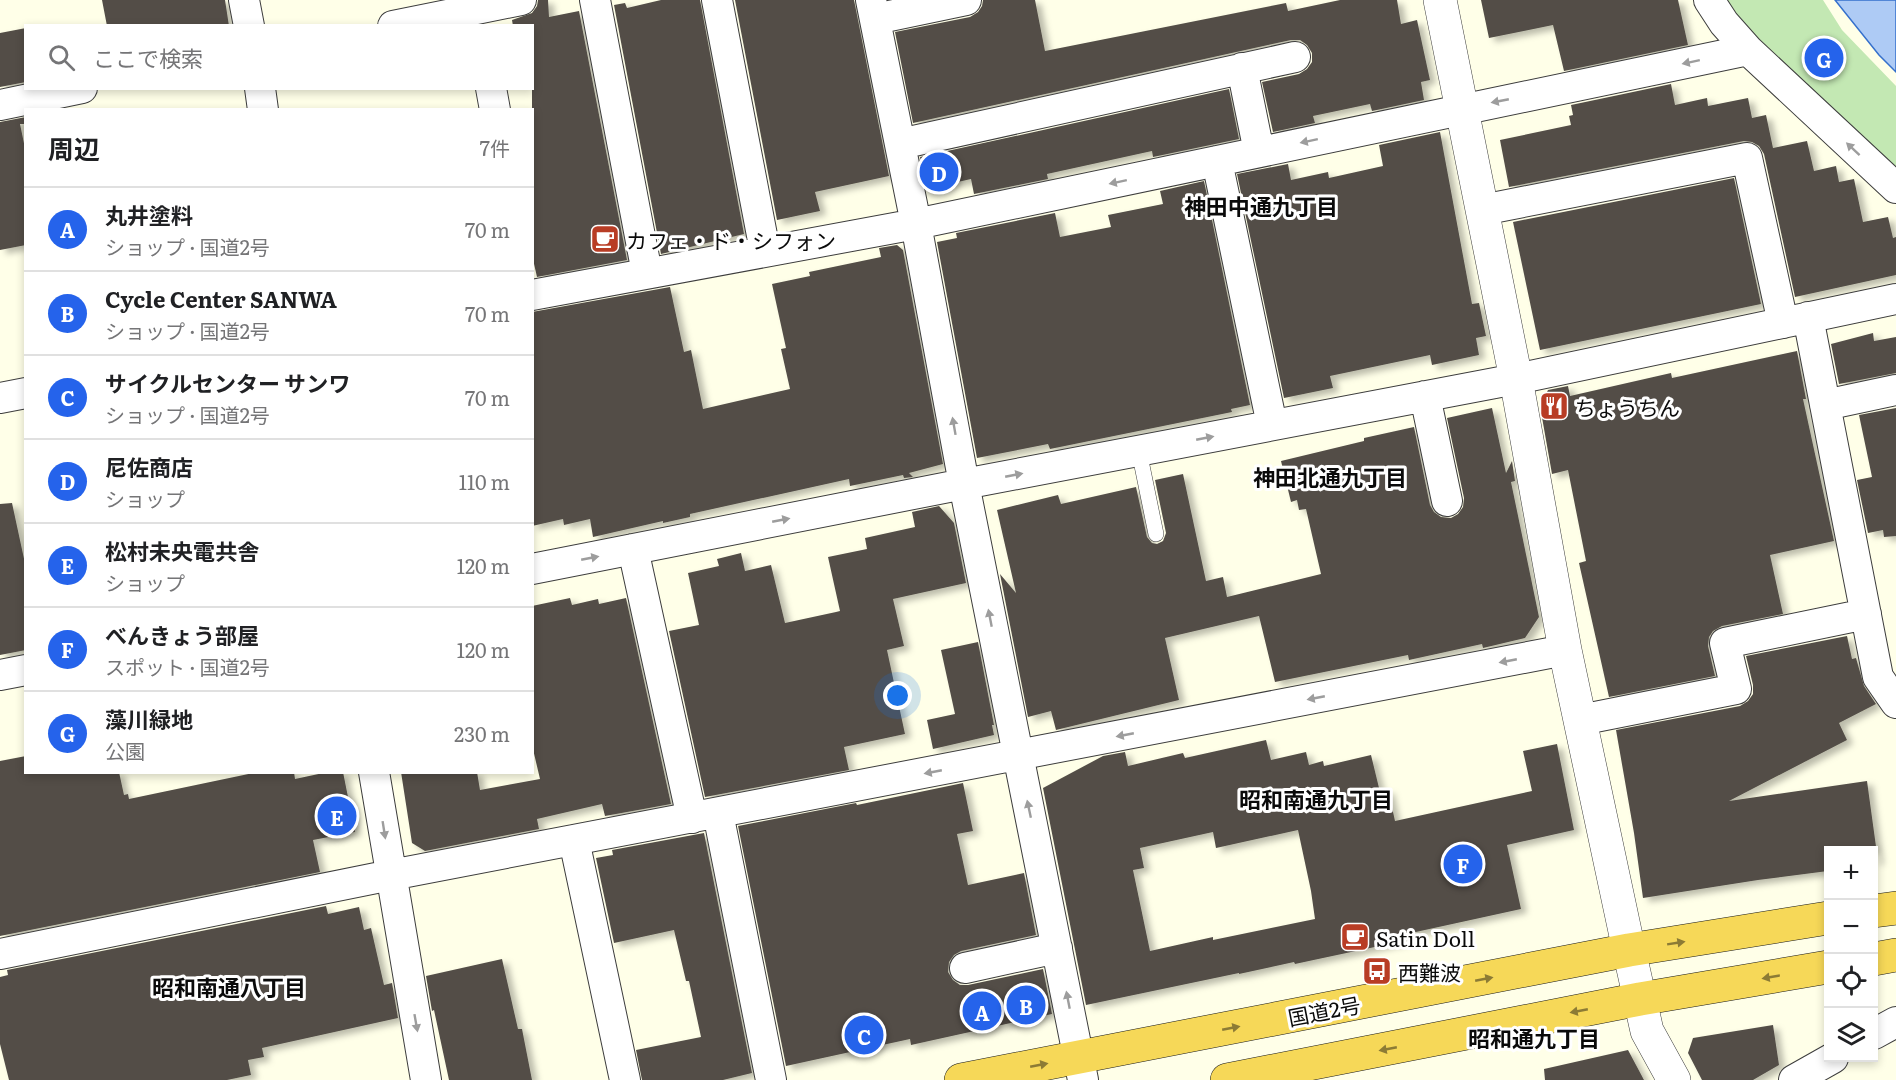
<!DOCTYPE html>
<html lang="ja">
<meta charset="utf-8">
<style>
body{margin:0;font-family:Literata,"Noto Sans JP",serif;background:#f6f6f6;color:#202124}
.controls{position:absolute;right:18px;bottom:18px;display:grid;overflow:hidden;border-radius:0px;box-shadow:0 3px 9px #0003}
.controls button{width:54px;height:54px;display:grid;place-items:center;padding:0;border:0;border-bottom:2px solid #e0e0e0;background:#fff;color:#202124;font:30px sans-serif}
.you{position:absolute;left:898px;top:696px;width:21px;height:21px;margin:-15px;border:4px solid #fff;border-radius:50%;background:#1a73e8;box-shadow:0 0 0 9px #1a73e833}
.badge{display:grid;place-items:center;width:39px;height:39px;border-radius:50%;background:#2563eb;color:#fff;font-size:20px;font-weight:700}
.pin{position:absolute;translate:-50% -50%;border:3px solid #fff;box-shadow:0 2px 6px #0006}
.list{margin:0;padding:0;list-style:none}
h2{display:flex;justify-content:space-between;align-items:center;height:78px;margin:0;padding:0 24px;font-size:26px}
h2 small{font-size:20px;font-weight:400;color:#757577}
.list li{display:grid;grid-template-columns:39px 1fr auto;gap:18px;align-items:center;box-sizing:border-box;height:84px;padding:0 24px;border-top:2px solid #e0e0e0}
.list b{display:block;font-size:22px;white-space:nowrap}
.list p{margin:0;font-size:20px;white-space:nowrap;color:#757577}
.list em{font-size:20px;font-style:normal;color:#757577}
.icon{flex:none;width:33px;height:33px;fill:none;stroke:currentColor;stroke-width:2;stroke-linecap:round;stroke-linejoin:round}
.map{position:relative;flex:none;width:1896px;height:1080px;overflow:hidden}
.search{position:absolute;background:#fff;box-shadow:0 3px 9px #0003;left:24px;top:24px;width:510px;height:66px;display:flex;align-items:center;gap:15px;box-sizing:border-box;padding:0 21px;border-radius:0px;color:#757577;font-size:22px}
.panel{position:absolute;background:#fff;box-shadow:0 3px 9px #0003;left:24px;top:108px;width:510px;height:666px;border-radius:0px}
.map>svg:first-child{display:block}
</style>
<div class="map">
<svg width="1896" height="1080" viewBox="0 0 1896 1080">
<defs>
<filter id="shadow"><feDropShadow dx="6" dy="4" stdDeviation="3" flood-color="#0004"/></filter>
</defs>
<rect width="100%" height="100%" fill="#ffffe8"/>
<!-- green -->
<path fill="#c3e8b3" d="M1723 0H1823L1842 30 1896 86V170L1730 11Z"/>
<!-- water -->
<path fill="#aecbf5" stroke="#3570cc" stroke-width="1.5" d="M1835 0H1896V72L1879 55Z"/>
<!-- building -->
<path fill="#534e47" fill-rule="evenodd" filter="url(#shadow)" d="M102 0H225L229 26H107Z
M538 0H548L549 17 579 11 627 260 537 277 532 255V26H513L512 20 532 13 537 6Z
M661 0H700L744 234 661 254 614 5 625 3 627 8Z
M735 0H854L889 176 815 192 820 211 777 220Z
M983 0H1035L1045 51 1286 3 1288 11 1340 0H1397L1401 24 1417 20 1430 80 1421 82 1424 100 1372 111 1370 104 1313 116 1315 123 1273 132 1262 82 1299 74 1307 69 1312 62V53L1307 45 1300 40H1291L913 123 895 32 970 17 978 12 982 6Z
M1481 0H1678L1688 45 1564 71 1553 25 1489 38Z
M26 28V82L0 87V33Z
M1671 84 1675 105 1707 98 1708 106 1748 98 1752 118 1766 115 1773 148 1807 141 1814 171 1836 166 1839 182 1854 179 1863 222 1888 217 1893 238 1896 237V275L1795 297 1764 154 1759 146 1752 142 1744 141 1509 187 1500 140 1571 125 1569 116 1573 115 1571 105Z
M1229 89 1239 139 1153 157 1152 151 1047 174 1048 179 974 194 971 179 927 189 920 157Z
M26 117V124H20L26 153V245L0 250V122Z
M1440 132 1472 304 1479 303 1486 336 1476 338 1479 355 1432 365 1430 355 1330 376 1333 388 1284 398 1237 174 1288 164 1291 180 1328 172 1329 178 1383 166 1379 145Z
M1734 178 1761 304 1540 350 1513 222Z
M1204 181 1250 405 1231 409 1232 412 1050 449 1048 444 977 458 937 242 957 238 956 233 1055 213 1060 237 1111 227 1108 215 1163 204 1160 191Z
M897 245 903 250 943 464 909 473 913 477 904 478 903 475 850 486 849 479 690 514V517L663 523V521L593 537 590 519 564 525 563 519 532 526V312L670 287 684 352 691 350 703 409 790 389 781 349 786 348 772 284 810 276 809 272 881 257 879 248Z
M1873 333 1874 341 1896 337V373L1839 384 1831 344Z
M1797 351 1806 399H1803L1834 541 1770 555 1783 614 1722 626 1713 631 1709 637 1708 646 1715 676 1609 697 1579 563 1586 561 1568 470 1552 474 1540 406 1548 390 1568 386 1570 396 1671 373 1672 378Z
M1492 408 1506 473 1512 461 1515 481 1511 482 1539 617 1525 638 1483 648 1482 644 1409 660 1408 655 1275 682 1259 616 1165 638 1179 700 1056 730 1051 711 1028 717 1000 574 1016 593 997 510 1058 495 1061 504 1136 487 1147 537 1152 543 1157 544 1163 541 1166 533 1155 480 1183 474 1206 581 1223 577 1227 597 1321 574 1306 509 1299 510 1297 500 1291 502 1281 461 1364 441V438L1414 427 1430 505 1434 512 1441 517 1451 518 1458 514 1463 507 1464 498 1447 418Z
M1896 408V536L1884 537 1883 530 1868 533 1857 480 1872 477 1859 415Z
M12 503 26 568V650L0 655V504Z
M939 506 954 523 966 583 893 599 904 646 887 650 905 734 844 747 849 770 705 797 669 631 699 625 688 573 719 566 717 559 741 553 745 571 771 565 785 623 836 612 840 611 828 557 867 549 865 538 915 527 912 512Z
M570 598 572 605 598 599 599 604 626 598 671 804 605 816 602 804 537 819 539 829 425 851 412 843 401 772H477L480 790 540 779 532 745V606Z
M1847 636 1852 659 1856 658 1864 686 1876 704 1839 723 1847 740 1729 801 1867 781 1878 861H1874V850H1828V871L1758 880 1643 898 1634 833 1616 730 1740 706 1748 701 1753 694V685L1746 656Z
M978 642 994 725H992L994 735 933 749 927 720 955 714 941 650Z
M1266 740 1271 760 1306 752 1309 765 1323 761 1324 766 1371 755 1380 792 1388 789 1395 821 1532 791 1523 751 1557 744 1574 830 1507 845 1521 909 1402 935 1403 941 1323 958 1295 964 1294 962 1239 974V973L1086 1005 1043 788 1103 756 1125 752 1128 766 1183 753 1185 758ZM1298 830 1311 891 1315 919 1213 940V937L1150 951 1133 870 1144 868 1140 848 1213 832 1216 848Z
M26 756V772H119L124 795 128 794 129 799 258 772H294L295 779 328 772H343L355 832 313 840 320 872 0 936V761Z
M963 783 973 831 957 834 968 885 1024 873 1036 935 961 951 954 955 949 962 948 972 953 980 960 985H968L1043 969 1052 1014 911 1045 910 1039 786 1066 738 826 856 803 857 805Z
M704 833 752 1073 723 1080H642L636 1050 701 1037 689 981H686L674 930 614 943 596 858 613 855 612 850Z
M326 906 328 914 359 907 364 930 371 928 384 985 392 983 398 1018 262 1048 264 1057 248 1060 251 1075 227 1080H9L0 1044V977L8 975 7 970Z
M502 959 518 1029H522L532 1080H449L434 1010 432 1011 426 976Z
M1773 1025 1779 1065 1753 1080H1702L1688 1053 1693 1038Z
M1628 1050 1644 1080H1545L1544 1069Z"/>
<g fill="none" stroke-linecap="round" stroke-linejoin="round">
<!-- service casing -->
<g stroke="#3d3d3d" stroke-width="16">
<path id="service" d="M1139 451 1156 534"/>
</g>
<!-- minor casing -->
<g stroke="#3d3d3d" stroke-width="32">
<path id="minor" d="M244 0 249 26
M595 0 647 273
M717 0 765 251
M871 0 916 224 964 484 1083 1080
M1709 0 1724 23 1748 50 1896 188
M875 19 966 0
M393 26 521 0
M1242 68 1259 152
M260 88 263 110
M491 88 495 110
M0 105 82 88
M900 144 1295 57
M1217 161 1272 425
M1482 210 1747 158 1783 323
M532 295 916 224 1748 50
M1808 317 1878 677 1896 703
M1425 396 1447 501
M0 398 26 393
M1825 405 1896 390
M633 549 692 818
M532 569 964 484 1516 379 1896 299
M0 675 26 670
M1580 720 1736 689 1725 643 1866 614
M374 772 426 1080
M718 813 771 1080
M574 840 625 1080
M0 954 391 875 1565 650
M965 968 1057 948
M1874 1034 1896 1022
M1794 1080 1833 1058"/>
</g>
<!-- tertiary casing -->
<g stroke="#3d3d3d" stroke-width="34">
<path id="tertiary" d="M1440 0 1516 379 1565 650 1629 950 1647 1031 1674 1080"/>
</g>
<!-- trunk casing -->
<g stroke="#1b1b1b" stroke-width="34">
<path id="trunk" d="M1874 911 1896 908
M1874 959 1896 955
M961 1080 1629 950 1828 918
M1227 1080 1640 999 1828 967"/>
</g>
<!-- service -->
<use href="#service" stroke="#fff" stroke-width="15"/>
<!-- minor -->
<use href="#minor" stroke="#fff" stroke-width="30"/>
<!-- tertiary -->
<use href="#tertiary" stroke="#fff" stroke-width="33"/>
<!-- trunk -->
<use href="#trunk" stroke="#f6d858" stroke-width="33"/>
</g>
<!-- one-way arrows -->
<defs><path id="oneway-solid" d="M-6-.8H1V-3.2L6.5 0L1 3.2V.8H-6Z" transform="scale(1.5)"/></defs>
<g fill="#9d9d9d">
<use href="#oneway-solid" transform="translate(1691 62) rotate(168)"/>
<use href="#oneway-solid" transform="translate(1500 101) rotate(169)"/>
<use href="#oneway-solid" transform="translate(1309 141) rotate(168)"/>
<use href="#oneway-solid" transform="translate(1853 149) rotate(-137)"/>
<use href="#oneway-solid" transform="translate(1118 182) rotate(168)"/>
<use href="#oneway-solid" transform="translate(954 426) rotate(-100)"/>
<use href="#oneway-solid" transform="translate(1205 438) rotate(-11)"/>
<use href="#oneway-solid" transform="translate(1014 475) rotate(-11)"/>
<use href="#oneway-solid" transform="translate(781 520) rotate(-11)"/>
<use href="#oneway-solid" transform="translate(590 558) rotate(-11)"/>
<use href="#oneway-solid" transform="translate(990 618) rotate(-101)"/>
<use href="#oneway-solid" transform="translate(1508 661) rotate(169)"/>
<use href="#oneway-solid" transform="translate(1316 698) rotate(169)"/>
<use href="#oneway-solid" transform="translate(1125 735) rotate(169)"/>
<use href="#oneway-solid" transform="translate(933 772) rotate(169)"/>
<use href="#oneway-solid" transform="translate(1029 809) rotate(-102)"/>
<use href="#oneway-solid" transform="translate(384 830) rotate(81)"/>
<use href="#oneway-solid" transform="translate(1068 1000) rotate(-101)"/>
<use href="#oneway-solid" transform="translate(416 1023) rotate(80)"/>
</g>
<g fill="#8c7b35">
<use href="#oneway-solid" transform="translate(1676 943) rotate(-9)"/>
<use href="#oneway-solid" transform="translate(1771 977) rotate(170)"/>
<use href="#oneway-solid" transform="translate(1484 979) rotate(-11)"/>
<use href="#oneway-solid" transform="translate(1579 1011) rotate(169)"/>
<use href="#oneway-solid" transform="translate(1231 1028) rotate(-11)"/>
<use href="#oneway-solid" transform="translate(1388 1049) rotate(169)"/>
<use href="#oneway-solid" transform="translate(1039 1065) rotate(-11)"/>
</g>
<!-- icons -->
<defs>
<g id="cafe-square" transform="scale(1.5)"><rect x="-9" y="-9" width="18" height="18" rx="4" fill="#b83d25" stroke="#fff"/><path d="M-5.5-4.5H6V0H3Q3 3.5 0 3.5H-2.5Q-5.5 3.5-5.5 0ZM3-3.2v2h1.7v-2ZM-6 4.5H4V6H-6Z" fill="#fff"/></g>
<g id="restaurant-square" transform="scale(1.5)"><rect x="-9" y="-9" width="18" height="18" rx="4" fill="#b83d25" stroke="#fff"/><path d="M-5-6h1v4h1v-4h1v4h1v-4h1v5L-1.5 .5V6h-2V.5L-5-1ZM5-6V6H3V1.5H1.5Q1.5-4 5-6Z" fill="#fff"/></g>
<g id="bus-square" transform="scale(1.5)"><rect x="-9" y="-9" width="18" height="18" rx="4" fill="#b83d25" stroke="#fff"/><path d="M-5-6H5V4H4V6H2V4H-2V6H-4V4H-5ZM-3.5-4V0h7V-4ZM-3.5 1.2v1.5H-2V1.2ZM2 1.2v1.5H3.5V1.2Z" fill="#fff"/></g>
</defs>
<g fill-rule="evenodd">
<use href="#cafe-square" x="605" y="239"/>
<use href="#restaurant-square" x="1554" y="406"/>
<use href="#cafe-square" x="1355" y="937"/>
<use href="#bus-square" x="1377" y="971"/>
</g>
<g text-anchor="middle" dominant-baseline="central" stroke-width="6" stroke-linejoin="round" paint-order="stroke">
<!-- poi labels -->
<g font-size="21" fill="#0a0a0a" stroke="#fff" text-anchor="start">
<text x="626" y="239">カフェ・ド・シフォン</text>
<text x="1575" y="406">ちょうちん</text>
<text x="1376" y="937">Satin Doll</text>
<text x="1398" y="971">西難波</text>
</g>
<!-- street labels -->
<g font-size="21" fill="#0a0a0a" stroke="#fff">
<text transform="translate(1324 1010) rotate(-11)">国道2号</text>
</g>
<!-- neighbourhood labels -->
<g font-size="22" font-weight="bold" fill="#0a0a0a" stroke="#fff">
<text x="1261" y="205">神田中通九丁目</text>
<text x="1330" y="476">神田北通九丁目</text>
<text x="1316" y="798">昭和南通九丁目</text>
<text x="229" y="986">昭和南通八丁目</text>
<text x="1534" y="1037">昭和通九丁目</text>
</g>
</g>
</svg>
<div class="controls">
<button>+</button>
<button>−</button>
<button><svg class="icon" aria-label="locate" viewBox="0 0 24 24"><circle cx="12" cy="12" r="6"/><path d="M12 2v4M12 18v4M2 12h4M18 12h4"/></svg></button>
<button><svg class="icon" aria-label="layers" viewBox="0 0 24 24"><path d="M12 4l9 5-9 5-9-5zM3 14l9 5 9-5"/></svg></button>
</div>
<div class="you"></div>
<div class="pin badge" style="left:982px;top:1011px">A</div>
<div class="pin badge" style="left:1026px;top:1005px">B</div>
<div class="pin badge" style="left:864px;top:1035px">C</div>
<div class="pin badge" style="left:939px;top:172px">D</div>
<div class="pin badge" style="left:337px;top:816px">E</div>
<div class="pin badge" style="left:1463px;top:864px">F</div>
<div class="pin badge" style="left:1824px;top:58px">G</div>
<div class="search"><svg class="icon" aria-label="search" viewBox="0 0 24 24"><circle cx="10" cy="10" r="6"/><path d="M15 15l6 6"/></svg>ここで検索</div>
<section class="panel">
<h2>周辺<small>7件</small></h2>
<ul class="list">
<li><span class="badge">A</span><div><b>丸井塗料</b><p>ショップ · 国道2号</p></div><em>70 m</em></li>
<li><span class="badge">B</span><div><b>Cycle Center SANWA</b><p>ショップ · 国道2号</p></div><em>70 m</em></li>
<li><span class="badge">C</span><div><b>サイクルセンター サンワ</b><p>ショップ · 国道2号</p></div><em>70 m</em></li>
<li><span class="badge">D</span><div><b>尼佐商店</b><p>ショップ</p></div><em>110 m</em></li>
<li><span class="badge">E</span><div><b>松村未央電共舎</b><p>ショップ</p></div><em>120 m</em></li>
<li><span class="badge">F</span><div><b>べんきょう部屋</b><p>スポット · 国道2号</p></div><em>120 m</em></li>
<li><span class="badge">G</span><div><b>藻川緑地</b><p>公園</p></div><em>230 m</em></li>
</ul>
</section>
</div>
